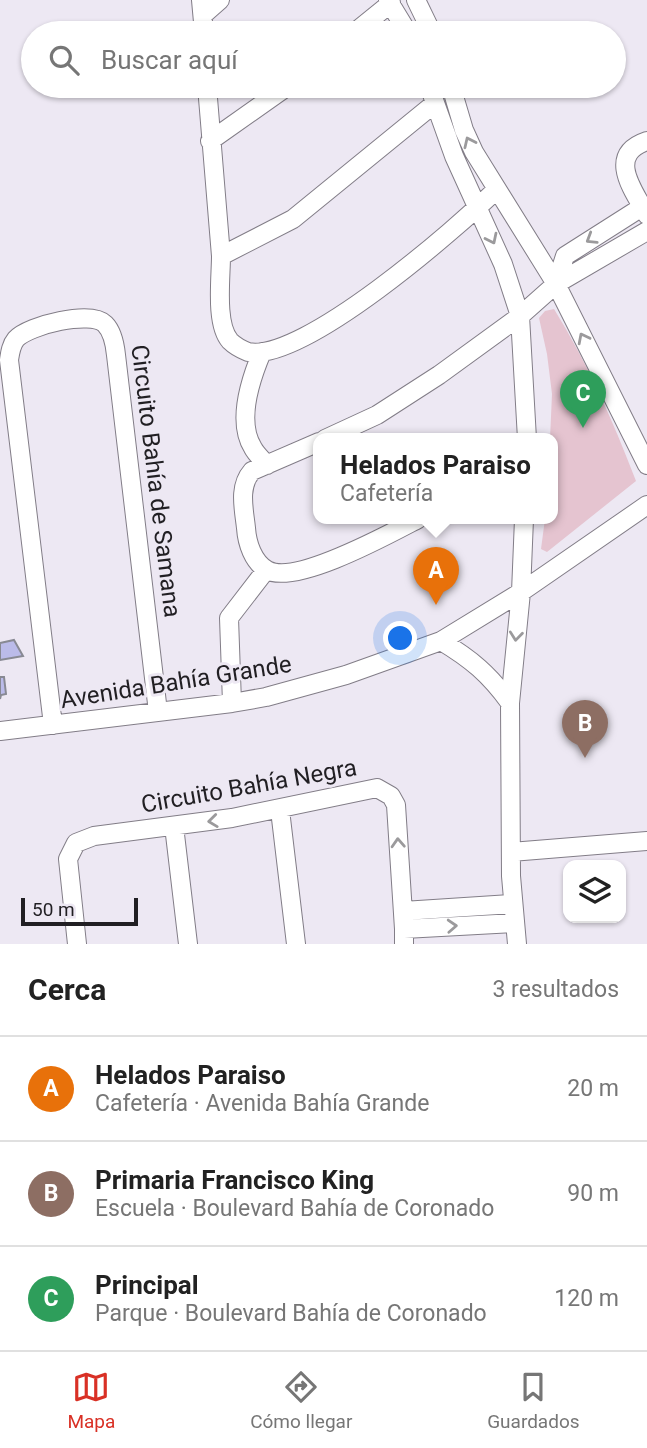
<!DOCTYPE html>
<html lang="es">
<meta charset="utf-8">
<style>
body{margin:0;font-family:Roboto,sans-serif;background:#f2f2f2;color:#222}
.controls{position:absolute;right:21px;bottom:21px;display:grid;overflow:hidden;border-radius:14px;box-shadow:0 2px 5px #0004}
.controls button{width:63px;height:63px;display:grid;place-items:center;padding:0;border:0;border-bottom:2px solid #e0e0e0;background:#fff;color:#222;font:35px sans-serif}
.scale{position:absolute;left:21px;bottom:18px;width:117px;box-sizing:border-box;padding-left:7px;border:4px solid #211f23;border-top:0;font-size:19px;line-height:24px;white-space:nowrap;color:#211f23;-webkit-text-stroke:5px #ede8f3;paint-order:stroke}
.you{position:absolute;left:401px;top:639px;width:24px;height:24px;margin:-18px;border:5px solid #fff;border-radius:50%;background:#1a73e8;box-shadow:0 0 0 10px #1a73e833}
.badge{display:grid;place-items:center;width:46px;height:46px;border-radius:50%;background:#d93025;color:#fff;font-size:23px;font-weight:700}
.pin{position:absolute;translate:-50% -58px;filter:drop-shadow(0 2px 4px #0008)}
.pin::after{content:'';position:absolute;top:37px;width:24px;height:21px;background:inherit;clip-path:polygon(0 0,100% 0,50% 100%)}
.popup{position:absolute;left:313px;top:433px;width:245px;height:91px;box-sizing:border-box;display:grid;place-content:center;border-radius:14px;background:#fff;filter:drop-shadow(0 2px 5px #0005);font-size:23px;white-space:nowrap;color:#767676}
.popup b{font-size:26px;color:#222}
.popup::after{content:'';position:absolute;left:50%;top:100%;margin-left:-14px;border:14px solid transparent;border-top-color:#fff}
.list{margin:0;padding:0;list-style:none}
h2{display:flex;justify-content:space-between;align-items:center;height:91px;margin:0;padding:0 28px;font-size:30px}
h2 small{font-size:23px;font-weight:400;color:#767676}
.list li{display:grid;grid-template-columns:46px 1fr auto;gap:21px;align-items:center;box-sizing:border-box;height:105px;padding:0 28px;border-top:2px solid #e0e0e0}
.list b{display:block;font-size:26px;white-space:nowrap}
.list p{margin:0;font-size:23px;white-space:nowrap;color:#767676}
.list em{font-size:23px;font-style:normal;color:#767676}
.icon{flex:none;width:38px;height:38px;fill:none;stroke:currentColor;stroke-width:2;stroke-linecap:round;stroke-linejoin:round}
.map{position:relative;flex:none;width:647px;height:944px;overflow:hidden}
.search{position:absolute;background:#fff;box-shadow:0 2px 5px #0004;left:21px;right:21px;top:21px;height:77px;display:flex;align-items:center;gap:18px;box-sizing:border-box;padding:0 24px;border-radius:38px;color:#767676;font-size:26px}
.sheet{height:406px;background:#fff}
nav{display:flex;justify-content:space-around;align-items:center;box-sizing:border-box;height:98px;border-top:2px solid #e0e0e0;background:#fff;font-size:19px;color:#767676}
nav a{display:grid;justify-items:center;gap:4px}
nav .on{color:#d93025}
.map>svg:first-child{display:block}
</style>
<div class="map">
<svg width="647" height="944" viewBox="0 0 647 944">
<rect width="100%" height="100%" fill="#ede8f3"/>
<!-- green -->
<path fill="#e5c4d0" d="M554 309C588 364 613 421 636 481L547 552 541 549 545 519H553V439H550L552 394 547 354 539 318 545 311Z"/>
<!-- building -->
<path fill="#bbbbe9" stroke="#888993" stroke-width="2" d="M14 640 23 656 0 660V643Z
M0 677H4L6 694 1 695 0 699Z"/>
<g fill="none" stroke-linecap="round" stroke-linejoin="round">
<!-- street casing -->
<g stroke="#827d87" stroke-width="20">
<path id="street" d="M201 0 204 33
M388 0 408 33
M416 0 432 33
M203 15 220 0
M354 33 391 3
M207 86 221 256
M429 86 454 156 503 264 520 316 527 439
M451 86 464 130 474 152 556 284 647 465
M434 104 293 219 221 256C221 278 215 324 230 341 234 345 243 350 248 352 303 363 457 228 497 189
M210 141 288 86
M647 141C606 155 633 190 647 215
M556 284 565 256 642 207
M262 352C251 378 236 421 253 448 256 454 262 459 267 465
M325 439 377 415 439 375 520 316 556 284 647 231
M319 442 252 471C238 487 244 509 246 528 247 543 253 562 267 570 295 586 389 534 418 519
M441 641C471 659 489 674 510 703
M232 703 229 618 266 570
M53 725 9 360C10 353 11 345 16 339 29 325 91 310 105 324 113 332 115 345 116 355L158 712
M0 731 232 703 266 697 346 675 441 641 521 592 647 505
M280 810 296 944
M174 826 188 944
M511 852 647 841
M403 911 512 904
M77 944 68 859 76 843 94 836 232 818 377 788 391 796 396 805 404 929
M404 944V929L515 923
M517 944 511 876 510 703 521 592 524 519"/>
</g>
<!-- street -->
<use href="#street" stroke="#fff" stroke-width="18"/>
</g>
<!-- one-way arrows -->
<defs><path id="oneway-chevron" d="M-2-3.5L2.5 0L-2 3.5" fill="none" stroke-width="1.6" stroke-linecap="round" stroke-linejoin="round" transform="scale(1.75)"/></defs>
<g stroke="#9b9a9c">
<use href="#oneway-chevron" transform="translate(469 142) rotate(-115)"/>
<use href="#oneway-chevron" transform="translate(492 239) rotate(64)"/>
<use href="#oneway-chevron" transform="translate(591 239) rotate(148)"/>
<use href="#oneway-chevron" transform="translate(583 338) rotate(-117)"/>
<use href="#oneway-chevron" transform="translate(516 636) rotate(96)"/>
<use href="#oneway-chevron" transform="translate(213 821) rotate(173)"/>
<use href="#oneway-chevron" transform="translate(398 843) rotate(-93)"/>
<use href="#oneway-chevron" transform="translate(452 926) rotate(-3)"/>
</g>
<g text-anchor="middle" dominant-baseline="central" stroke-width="6" stroke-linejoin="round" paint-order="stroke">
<!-- street labels -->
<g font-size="24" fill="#211f23" stroke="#ede8f3">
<text transform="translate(156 481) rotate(83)">Circuito Bahía de Samana</text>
<text transform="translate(176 682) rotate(-9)">Avenida Bahía Grande</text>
<text transform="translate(249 786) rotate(-10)">Circuito Bahía Negra</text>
</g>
</g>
</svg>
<div class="controls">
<button><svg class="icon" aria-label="layers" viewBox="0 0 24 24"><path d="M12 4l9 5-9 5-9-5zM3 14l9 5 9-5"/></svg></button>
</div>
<div class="scale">50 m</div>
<div class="you"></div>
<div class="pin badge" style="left:436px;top:605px;background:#e8710a">A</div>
<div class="popup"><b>Helados Paraiso</b>Cafetería</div>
<div class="pin badge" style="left:585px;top:758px;background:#8d6e63">B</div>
<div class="pin badge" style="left:583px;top:428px;background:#2e9e5b">C</div>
<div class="search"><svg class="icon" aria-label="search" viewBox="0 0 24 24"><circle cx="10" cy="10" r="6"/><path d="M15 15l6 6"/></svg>Buscar aquí</div>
</div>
<section class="sheet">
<h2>Cerca<small>3 resultados</small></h2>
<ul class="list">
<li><span class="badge" style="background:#e8710a">A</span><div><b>Helados Paraiso</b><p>Cafetería · Avenida Bahía Grande</p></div><em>20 m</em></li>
<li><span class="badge" style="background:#8d6e63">B</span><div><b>Primaria Francisco King</b><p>Escuela · Boulevard Bahía de Coronado</p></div><em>90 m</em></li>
<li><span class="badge" style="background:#2e9e5b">C</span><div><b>Principal</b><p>Parque · Boulevard Bahía de Coronado</p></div><em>120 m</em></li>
</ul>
</section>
<nav>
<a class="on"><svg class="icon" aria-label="map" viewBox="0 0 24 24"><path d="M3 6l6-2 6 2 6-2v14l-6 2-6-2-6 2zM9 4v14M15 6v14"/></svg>Mapa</a>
<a><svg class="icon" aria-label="directions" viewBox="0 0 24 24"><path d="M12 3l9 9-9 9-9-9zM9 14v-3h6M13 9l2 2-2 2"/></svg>Cómo llegar</a>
<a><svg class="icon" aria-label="saved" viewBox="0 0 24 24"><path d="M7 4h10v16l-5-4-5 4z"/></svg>Guardados</a>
</nav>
